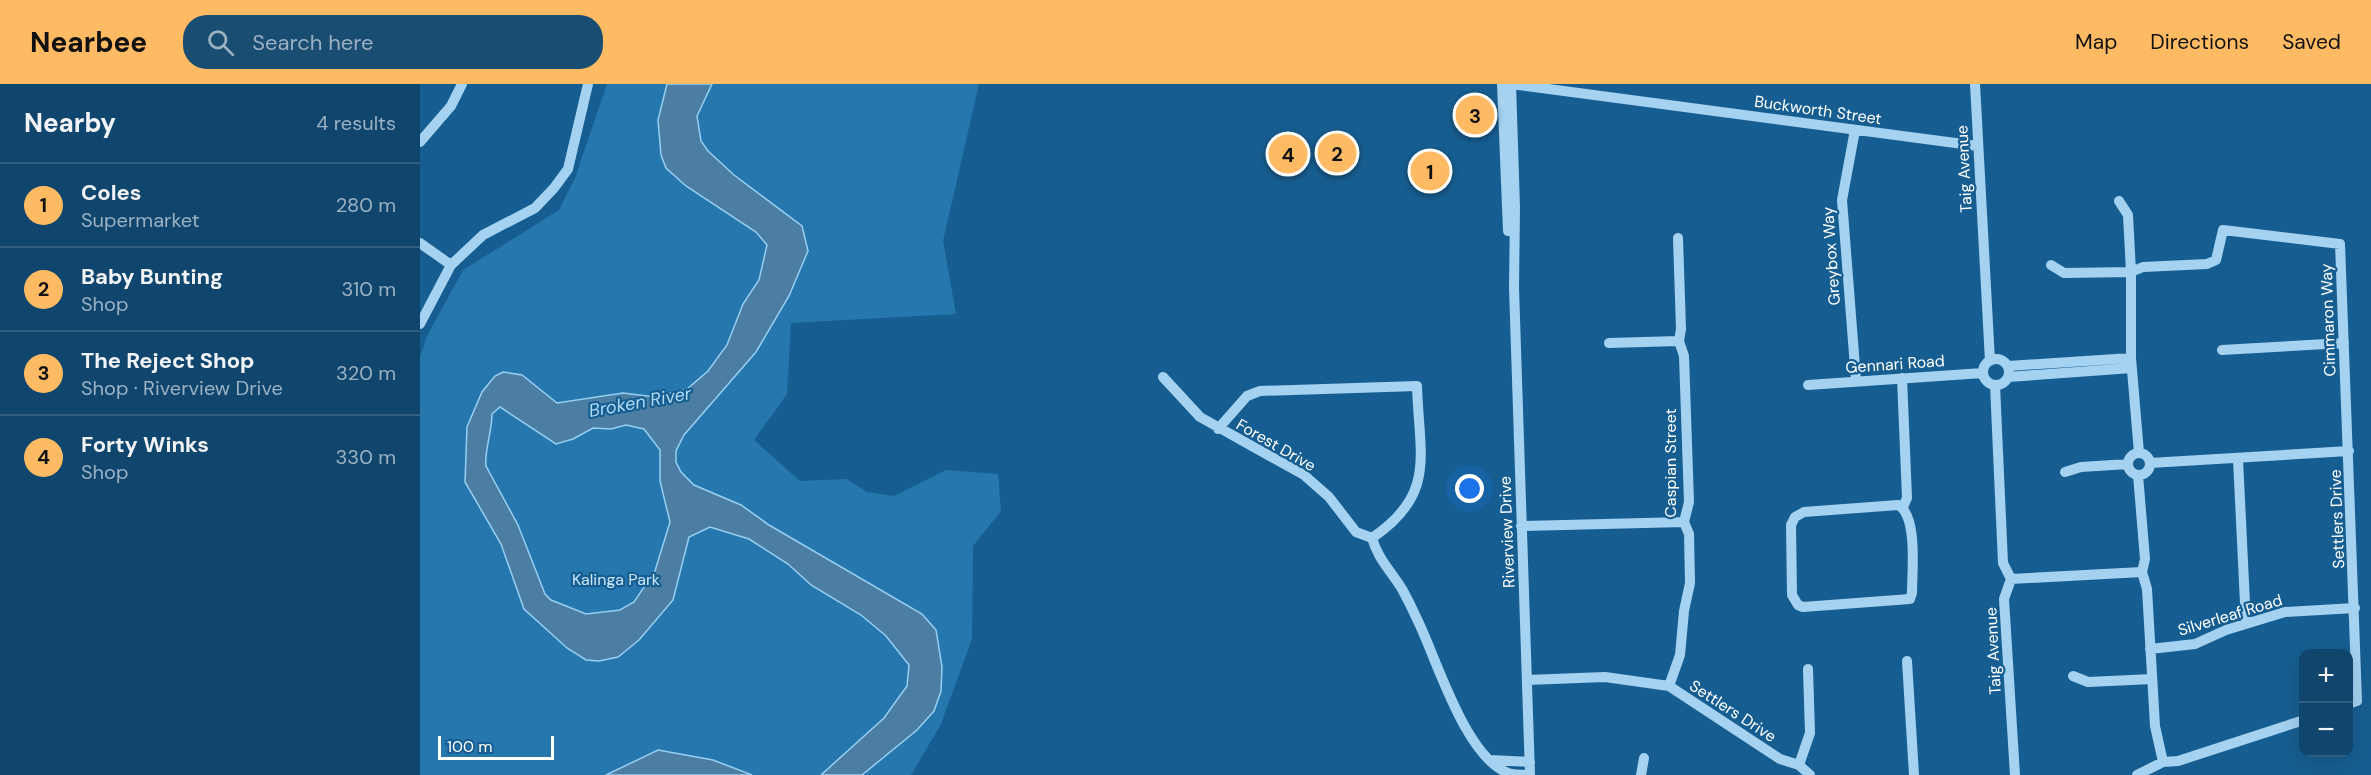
<!DOCTYPE html>
<meta charset="utf-8">
<style>
body{margin:0;font-family:"DM Sans",sans-serif;background:#194d72;color:#f1f3f6}
.controls{position:absolute;right:18px;bottom:18px;display:grid;overflow:hidden;border-radius:12px;box-shadow:0 6px 24px #0002}
.controls button{width:54px;height:54px;display:grid;place-items:center;padding:0;border:0;border-bottom:2px solid #305e80;background:#10466d;color:#f1f3f6;font:30px sans-serif}
.scale{position:absolute;left:18px;bottom:15px;width:116px;box-sizing:border-box;padding-left:6px;border:3px solid #fff;border-top:0;font-size:16px;line-height:21px;white-space:nowrap;color:#fff;-webkit-text-stroke:4px #165e91;paint-order:stroke}
.you{position:absolute;left:1050px;top:405px;width:21px;height:21px;margin:-15px;border:4px solid #fff;border-radius:50%;background:#1a73e8;box-shadow:0 0 0 9px #1a73e833}
.badge{display:grid;place-items:center;width:39px;height:39px;border-radius:50%;background:#ffbb63;color:#111;font-size:20px;font-weight:700}
.pin{position:absolute;translate:-50% -50%;border:3px solid #fff;box-shadow:0 2px 6px #0006}
.list{margin:0;padding:0;list-style:none}
h2{display:flex;justify-content:space-between;align-items:center;height:78px;margin:0;padding:0 24px;font-size:26px}
h2 small{font-size:20px;font-weight:400;color:#9cb1c2}
.list li{display:grid;grid-template-columns:39px 1fr auto;gap:18px;align-items:center;box-sizing:border-box;height:84px;padding:0 24px;border-top:2px solid #305e80}
.list b{display:block;font-size:22px;white-space:nowrap}
.list p{margin:0;font-size:20px;white-space:nowrap;color:#9cb1c2}
.list em{font-size:20px;font-style:normal;color:#9cb1c2}
.icon{flex:none;width:33px;height:33px;fill:none;stroke:currentColor;stroke-width:2;stroke-linecap:round;stroke-linejoin:round}
.map{position:relative;flex:none;width:1951px;height:691px;overflow:hidden}
header{display:flex;align-items:center;gap:36px;box-sizing:border-box;height:84px;padding:0 30px;background:#ffbb63;color:#111}
header strong{font-size:28px}
nav{display:flex;gap:33px;margin-inline-start:auto;font-size:21px}
.search{width:420px;height:54px;background:#194d72;display:flex;align-items:center;gap:15px;box-sizing:border-box;padding:0 21px;border-radius:24px;color:#9cb1c2;font-size:22px}
main{display:flex}
aside{flex:1;background:#10466d}
.map>svg:first-child{display:block}
</style>
<header>
<strong>Nearbee</strong>
<div class="search"><svg class="icon" aria-label="search" viewBox="0 0 24 24"><circle cx="10" cy="10" r="6"/><path d="M15 15l6 6"/></svg>Search here</div>
<nav><a>Map</a><a>Directions</a><a>Saved</a></nav>
</header>
<main>
<aside>
<h2>Nearby<small>4 results</small></h2>
<ul class="list">
<li><span class="badge">1</span><div><b>Coles</b><p>Supermarket</p></div><em>280 m</em></li>
<li><span class="badge">2</span><div><b>Baby Bunting</b><p>Shop</p></div><em>310 m</em></li>
<li><span class="badge">3</span><div><b>The Reject Shop</b><p>Shop · Riverview Drive</p></div><em>320 m</em></li>
<li><span class="badge">4</span><div><b>Forty Winks</b><p>Shop</p></div><em>330 m</em></li>
</ul>
</aside>
<div class="map">
<svg width="1951" height="691" viewBox="0 0 1951 691">
<rect width="100%" height="100%" fill="#165e91"/>
<!-- green -->
<path fill="#2677ad" d="M187 0H559L523 157 536 230 371 239 367 310 334 356 380 397 427 395 447 408 474 412 526 386 578 390 581 427 553 462 552 555 521 640 491 691H0V273L7 252 43 186 139 126 155 94Z"/>
<!-- water -->
<path fill="#4b7ea2" stroke="#97cff3" stroke-width="1.5" fill-rule="evenodd" d="M247 0H292L277 32 281 57 288 67 314 91 382 142 388 167 369 212 336 268 264 351 256 367V378L261 388 274 401 321 421 349 441 502 530 516 546 522 583 521 607 514 627 497 646 442 691H401L464 634 487 602 489 581 466 552 441 531 391 501 368 480 329 455 290 443 269 453 253 516 219 556 198 573 179 577 166 576 147 564 104 525 81 460 45 398 47 343 62 308 75 292 83 288 102 291 137 319 203 309 235 313 267 305 288 287 307 261 323 220 339 196 347 161 336 148 266 102 246 84 241 71 238 36ZM80 323 136 360 153 355 173 344 191 345 206 341 224 345 240 366V397L250 438 235 487 214 518 200 526 166 530 131 516 125 510 98 441 66 382C64 368 72 348 72 330Z
M238 666 293 676 332 691H186Z"/>
<g fill="none" stroke-linecap="round" stroke-linejoin="round">
<!-- minor -->
<path stroke="#a4d2f0" stroke-width="10" d="M1082 0 1088 147
M1091 0 1558 62
M1555 0 1570 277
M1435 46 1422 116 1436 296
M0 58 31 22 42 0
M0 159 31 181
M1631 181 1644 189 1711 188 1708 131 1699 117
M0 240 31 181 63 151 115 124 134 104 148 85 168 0
M1189 259 1259 257
M1802 266 1924 259
M1563 288a13 13 0 1 1 26 0a13 13 0 1 1-26 0Z
M1588 282 1711 274
M743 293 780 333 884 391 909 413 936 448 952 454C958 475 971 487 982 505 987 514 992 524 996 533 1016 572 1044 672 1088 689 1095 691 1103 691 1110 691L1094 204 1095 123 1091 0
M1588 293 1712 284
M1482 294 1487 414 1483 423
M1388 301 1563 289
M1575 301 1583 479 1591 495 1584 515 1595 691
M798 345 827 312 840 307 997 302C999 371 1017 410 952 454
M1719 369 1711 274V188L1723 183 1787 180 1796 176 1803 146 1920 160 1937 617 1928 620
M1708 380a11 11 0 1 1 22 0a11 11 0 1 1-22 0Z
M1818 375 1826 540
M1730 379 1929 367
M1645 388 1661 383 1708 380
M1718 391 1725 475 1722 488 1727 505 1735 642 1743 678
M1478 421C1498 431 1492 488 1492 509L1490 515 1383 523 1378 521 1372 511 1371 441 1375 433 1384 428Z
M1101 442 1264 438
M1591 495 1722 488
M1730 565 1775 560 1806 546 1865 528 1935 524
M1487 577 1494 691
M1653 592 1668 598 1732 595
M1107 596 1185 593 1249 602 1360 675 1379 681 1390 691
M1249 602 1260 571 1264 527 1270 499 1269 450 1264 438 1269 418 1264 272 1259 257 1261 245 1258 154
M1070 676 1110 678
M1379 681 1390 649 1388 585
M1221 691 1224 674
M1717 691 1743 678 1758 677 1884 636"/>
</g>
<g text-anchor="middle" dominant-baseline="central" stroke-width="4.5" stroke-linejoin="round" paint-order="stroke">
<!-- street labels -->
<g font-size="16" fill="#fff" stroke="#165e91">
<text transform="translate(1398 26) rotate(8)">Buckworth Street</text>
<text transform="translate(1544 85) rotate(-93)">Taig Avenue</text>
<text transform="translate(1411 172) rotate(-94)">Greybox Way</text>
<text transform="translate(1908 236) rotate(-92)">Cimmaron Way</text>
<text transform="translate(1475 280) rotate(-4)">Gennari Road</text>
<text transform="translate(856 361) rotate(30)">Forest Drive</text>
<text transform="translate(1250 379) rotate(-90)">Caspian Street</text>
<text transform="translate(1917 435) rotate(-92)">Settlers Drive</text>
<text transform="translate(1087 448) rotate(-92)">Riverview Drive</text>
<text transform="translate(1810 531) rotate(-17)">Silverleaf Road</text>
<text transform="translate(1573 567) rotate(-93)">Taig Avenue</text>
<text transform="translate(1313 627) rotate(33)">Settlers Drive</text>
</g>
<!-- park labels -->
<g font-size="16" fill="#cbe8fb" stroke="#165e91">
<text x="196" y="495">Kalinga Park</text>
</g>
<!-- water labels -->
<g font-size="18" font-style="italic" fill="#b0dbf7" stroke="#165e91">
<text transform="translate(220 318) rotate(-10)">Broken River</text>
</g>
</g>
</svg>
<div class="controls">
<button>+</button>
<button>−</button>
</div>
<div class="scale">100 m</div>
<div class="you"></div>
<div class="pin badge" style="left:1010px;top:87px">1</div>
<div class="pin badge" style="left:917px;top:69px">2</div>
<div class="pin badge" style="left:1055px;top:31px">3</div>
<div class="pin badge" style="left:868px;top:70px">4</div>
</div>
</main>
